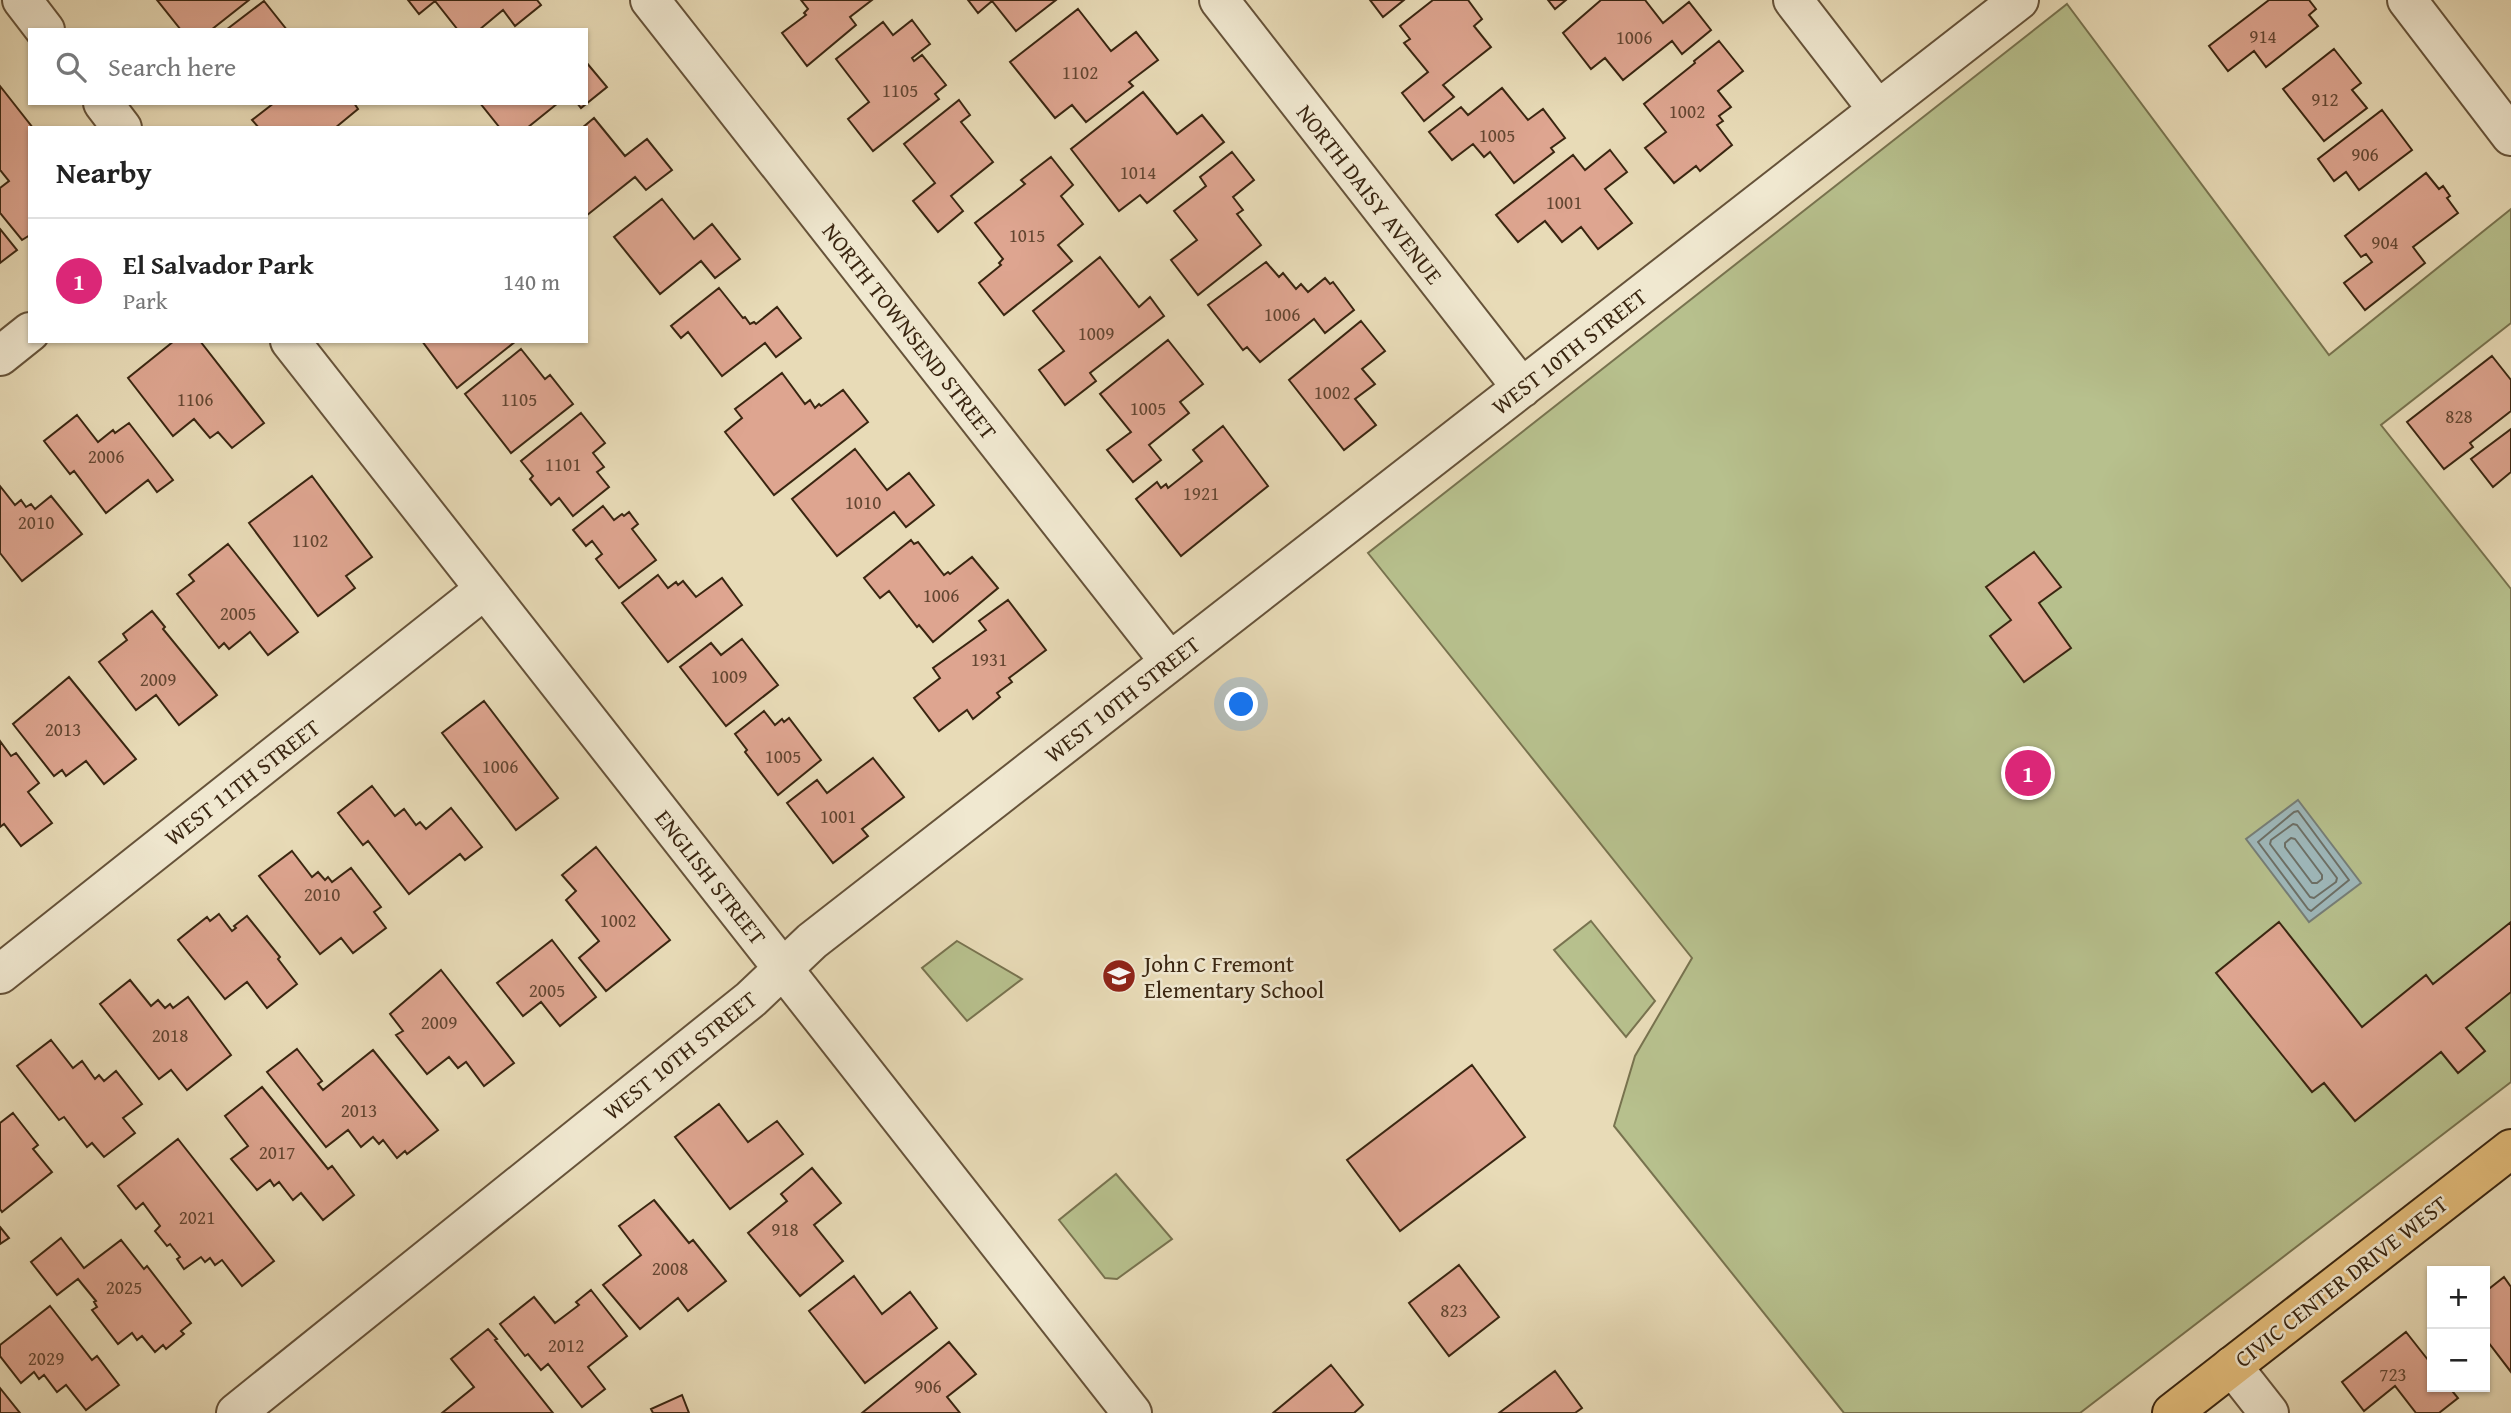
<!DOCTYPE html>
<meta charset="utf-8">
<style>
body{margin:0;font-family:"Gentium Book Plus",serif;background:#f2f2f2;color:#222}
.controls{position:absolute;right:21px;bottom:21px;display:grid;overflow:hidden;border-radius:0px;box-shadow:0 2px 5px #0004}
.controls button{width:63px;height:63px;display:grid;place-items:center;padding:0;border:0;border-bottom:2px solid #e0e0e0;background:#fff;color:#222;font:35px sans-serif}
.you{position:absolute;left:1242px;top:705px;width:24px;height:24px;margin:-18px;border:5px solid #fff;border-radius:50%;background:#1a73e8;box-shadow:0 0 0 10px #1a73e833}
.badge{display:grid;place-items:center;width:46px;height:46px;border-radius:50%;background:#db2777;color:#fff;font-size:23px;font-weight:700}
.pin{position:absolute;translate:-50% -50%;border:4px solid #fff;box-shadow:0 2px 7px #0006}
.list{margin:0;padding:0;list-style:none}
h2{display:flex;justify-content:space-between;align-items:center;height:91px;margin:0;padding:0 28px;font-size:30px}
h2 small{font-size:23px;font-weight:400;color:#767676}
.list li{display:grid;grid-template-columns:46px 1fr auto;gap:21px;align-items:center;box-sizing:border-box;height:126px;padding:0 28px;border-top:2px solid #e0e0e0}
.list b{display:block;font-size:26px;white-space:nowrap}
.list p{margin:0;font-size:23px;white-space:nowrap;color:#767676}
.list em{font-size:23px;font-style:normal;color:#767676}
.icon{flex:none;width:38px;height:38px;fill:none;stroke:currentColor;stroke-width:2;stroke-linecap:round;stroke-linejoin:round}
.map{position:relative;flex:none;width:2511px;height:1413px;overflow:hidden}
.search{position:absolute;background:#fff;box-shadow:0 2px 5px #0004;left:28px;top:28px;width:560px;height:77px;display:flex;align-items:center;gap:18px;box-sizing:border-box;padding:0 24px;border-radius:0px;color:#767676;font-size:26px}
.panel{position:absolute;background:#fff;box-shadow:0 2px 5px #0004;left:28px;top:126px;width:560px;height:217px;border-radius:0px}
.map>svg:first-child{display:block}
</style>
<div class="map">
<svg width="2511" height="1413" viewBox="0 0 2511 1413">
<rect width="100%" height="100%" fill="#e8dbb7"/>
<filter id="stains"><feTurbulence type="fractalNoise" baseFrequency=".00286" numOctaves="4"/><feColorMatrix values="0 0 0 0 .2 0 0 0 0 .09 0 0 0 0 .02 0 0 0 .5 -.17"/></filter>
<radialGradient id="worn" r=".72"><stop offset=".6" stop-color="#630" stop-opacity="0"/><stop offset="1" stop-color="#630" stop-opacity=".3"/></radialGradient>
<!-- green -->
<path fill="#b7c08d" stroke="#78734f" stroke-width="2" d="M2067 4 2329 355 2511 209V323L2381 425 2511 589V1082L2080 1413H1844L1614 1126 1635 1056 1692 958 1368 553Z
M1591 921 1655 1001 1626 1037 1554 950Z
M957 941 1022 979 967 1021 922 968Z
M1116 1174 1172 1239 1117 1279 1105 1278 1059 1220Z"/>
<!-- water -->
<path fill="#9eb8bb" stroke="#767e77" stroke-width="2" d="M2298 800 2361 883 2309 922 2246 839Z"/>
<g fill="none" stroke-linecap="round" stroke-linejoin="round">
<!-- shore -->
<path stroke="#6c6f66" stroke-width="2" d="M2298 811 2349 880 2311 911 2308 909 2258 842 2294 812Z
M2293 824 2297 825 2337 878 2336 882 2314 898 2310 897 2270 844 2271 840Z
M2291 838 2295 839 2322 875V879L2317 883H2312L2285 847V843Z"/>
</g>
<!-- building -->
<path fill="#dea590" stroke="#3a2611" stroke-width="2" d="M157 0H249L211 30H181Z
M408 0H537L541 5 515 26 503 10 479 30H458L435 1 419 14Z
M801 0H872L850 17 856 25 807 66 782 33 806 15 804 13 808 9Z
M968 0H1056L1016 31 992 1 978 13Z
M1370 0H1404L1383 17Z
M1433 0H1468L1482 19 1474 26 1491 47 1443 85 1454 97 1424 121 1402 93 1428 72 1404 43 1410 39 1400 26Z
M1548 0H1566L1555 9Z
M1601 0H1645L1663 23 1689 2 1711 30 1682 54 1672 41 1623 80 1605 58 1591 69 1563 33Z
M2269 0H2309L2316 9 2309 15 2318 26 2266 67 2254 51 2228 71 2209 46Z
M264 1 287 30H226Z
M1078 9 1111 51 1136 32 1158 60 1129 82 1133 86 1086 122 1072 105 1055 118 1010 62Z
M912 20 930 44 912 58 914 61 922 55 946 85 935 94 939 99 873 151 848 119 869 102 836 59 883 22 893 35Z
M1719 41 1743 71 1718 91 1731 107 1719 116 1723 121 1717 125 1732 145 1700 171 1696 166 1674 183 1645 148 1666 132 1644 104 1695 63 1694 61Z
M2334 49 2361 83 2352 90 2367 108 2324 141 2283 89Z
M586 62 607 87 581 108 577 103H586Z
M0 86 33 128H30V235L22 240 0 213V188L9 181 0 170Z
M1502 88 1528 120 1543 109 1565 138 1551 148 1554 152 1514 183 1490 152 1484 157 1473 144 1452 160 1429 132 1461 107 1468 115Z
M1143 92 1177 134 1202 115 1224 142 1147 203 1140 195 1119 211 1071 149Z
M959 100 970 115 961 122 993 162 951 196 963 211 938 232 913 201 935 183 904 144Z
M274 103H354L358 109 335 128H259L252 120Z
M480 103H558L527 128H500Z
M2382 110 2412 150 2359 190 2346 172 2334 181 2318 159Z
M594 118 625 156 647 139 672 170 646 190 635 177 586 216V128H582Z
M1610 150 1627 172 1605 189 1632 223 1598 249 1581 227 1562 242 1545 221 1518 242 1496 215 1573 155 1585 170Z
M1232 152 1254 180 1233 197 1243 210 1237 214 1261 245 1198 295 1171 260 1197 240 1174 211 1206 186 1200 177Z
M1051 157 1073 185 1061 196 1083 224 1058 245 1072 261 1004 315 979 283 1001 265 999 263 1003 259 975 223 1025 184 1021 180Z
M2426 173 2439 189 2443 186 2450 196 2447 198 2458 213 2413 247 2425 263 2365 310 2344 283 2372 262 2366 254 2361 257 2345 236Z
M662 199 694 239 712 224 740 259 715 278 701 261 660 294 614 237Z
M0 229 17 250 0 263Z
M1100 257 1139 307 1150 297 1164 316 1090 373 1096 381 1065 405 1039 370 1064 351 1033 311Z
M1266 262 1279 277 1283 273 1296 289 1301 284 1308 292 1325 278 1330 284 1333 282 1354 310 1325 333 1314 319 1260 362 1247 347 1243 350 1208 305Z
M719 288 743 318 745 317 750 324 754 322 756 324 777 307 801 338 776 357 765 343 722 376 688 332 681 338 671 326Z
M1361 321 1385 351 1362 369 1375 384 1355 399 1376 425 1344 450 1289 380Z
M1168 340 1203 384 1180 402 1189 413 1149 445 1161 460 1133 482 1107 450 1131 432 1100 394Z
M174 341H200L264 423 232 448 218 432 210 438 194 419 173 436 128 378Z
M422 341H516L457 388Z
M521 349 545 379 550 375 573 404 511 453 465 394Z
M2492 356 2511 380V411L2470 443 2473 447 2444 469 2407 422Z
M782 373 805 404 810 400 815 408 819 404 821 406 843 390 868 422 774 495 725 432 742 418 735 409Z
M581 413 605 443 593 453 604 467 597 472 609 487 573 516 559 498 551 505 530 479 533 476 521 461Z
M77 415 98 442 113 430 115 433 129 423 173 480 157 492 148 480 106 513 74 471 70 474 44 441Z
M1223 426 1268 486 1181 556 1136 499 1157 482 1161 488 1166 484 1168 488 1202 461 1193 450Z
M2511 429V472L2493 487 2471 459Z
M855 449 887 490 909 473 934 505 906 527 894 512 837 556 792 499Z
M312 476 372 557 346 576 355 588 318 616 249 523Z
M0 486 15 505 21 500 26 507 31 504 35 509 51 496 82 534 22 581 0 553Z
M603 506 614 520 622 514 624 516 629 512 638 524 632 529 656 560 619 588 596 559 602 554 592 541 586 546 573 530Z
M911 540 914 544 918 542 944 575 948 572 950 574 972 557 998 588 933 642 919 625 917 627 889 591 880 598 864 578Z
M228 544 298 632 268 655 250 632 229 649 224 643 219 648 177 594 194 581 189 575Z
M2034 552 2061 587 2039 603 2071 648 2024 682 1990 636 2011 620 1986 587Z
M658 575 668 588 676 582 678 585 683 581 696 597 722 578 742 605 668 662 622 603Z
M1008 600 1046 650 1009 678 1012 682 997 693 1000 697 973 719 967 710 939 731 914 698 940 678 933 668 986 630 979 621Z
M152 611 165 627 163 629 217 695 179 725 156 695 136 710 99 662 127 640 123 634Z
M742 639 778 685 726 726 680 667 711 643 721 655Z
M69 677 136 759 104 784 86 761 66 776 62 770 54 776 13 724Z
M484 701 558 798 516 830 442 733Z
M764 711 775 725 782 719 784 722 789 718 821 760 778 795 745 752 747 750 735 734Z
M0 741 11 756 16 753 39 783 28 792 52 823 21 846 4 824 0 827Z
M873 758 904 797 862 829 868 836 833 863 787 803 817 780 827 793Z
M372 786 395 816 404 809 416 825 420 822 426 829 451 808 482 847 465 860 460 854 409 894 368 841 363 845 338 813Z
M596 847 670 940 606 991 579 958 599 941 566 900 576 891 562 875Z
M292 851 312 877 318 872 325 880 328 877 332 882 351 868 381 907 374 912 386 928 353 953 341 938 320 954 259 876Z
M219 914 232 931 236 928 234 926 247 916 280 957 278 959 297 984 267 1008 247 982 225 999 178 940 207 917 210 921Z
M2279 922 2362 1027 2426 975 2433 984 2511 922V992L2466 1028 2485 1051 2458 1073 2441 1052 2355 1121 2324 1083 2312 1092 2216 973Z
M552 940 596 997 560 1026 541 1002 523 1016 497 983Z
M441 970 514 1063 484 1086 466 1062 458 1068 449 1057 427 1074 396 1035 403 1031 390 1014Z
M130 980 151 1006 158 1000 165 1008 170 1004 173 1008 188 997 231 1055 187 1090 171 1070 159 1079 100 1004Z
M51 1040 73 1068 82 1061 95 1079 99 1075 104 1081 116 1071 142 1104 123 1118 135 1133 104 1157 92 1143 87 1147 64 1117 59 1120 17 1066Z
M297 1049 322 1081 318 1084 323 1090 373 1050 438 1130 407 1154 405 1151 397 1158 383 1140 379 1144 373 1137 361 1147 348 1130 326 1147 267 1072Z
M1472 1065 1525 1137 1400 1231 1347 1160Z
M262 1087 328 1169 332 1166 354 1195 323 1220 301 1193 293 1200 279 1182 274 1186 270 1180 257 1190 231 1159 248 1146 225 1116Z
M719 1104 748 1142 777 1121 803 1154 730 1209 675 1137Z
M13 1113 38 1145 33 1149 52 1172 2 1212 0 1209V1123Z
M178 1139 274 1261 242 1286 222 1260 215 1265 210 1258 205 1262 201 1257 184 1269 177 1259 180 1257 170 1244 167 1246 155 1231 160 1226 143 1203 136 1209 118 1186Z
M812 1168 841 1203 814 1225 843 1261 800 1296 748 1233 787 1201 781 1194Z
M654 1200 689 1243 693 1240 726 1281 688 1311 678 1298 640 1329 603 1285 641 1255 619 1226Z
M0 1227 9 1238 0 1244Z
M61 1238 84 1268 121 1240 144 1269 147 1266 191 1323 181 1331 184 1334 166 1349 163 1345 155 1352 142 1336 137 1340 132 1333 118 1344 92 1310 97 1307 94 1302 96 1301 78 1279 57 1295 31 1262Z
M1459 1265 1499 1317 1449 1356 1409 1303Z
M854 1276 882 1314 910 1292 937 1328 865 1383 809 1311Z
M2504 1277 2511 1287V1372L2485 1338V1292Z
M591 1290 627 1336 588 1367 605 1389 582 1407 548 1364 541 1370 528 1354 525 1356 500 1324 534 1297 555 1323 579 1305 576 1302Z
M50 1306 92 1360 97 1356 119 1385 86 1410 66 1385 57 1392 44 1375 39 1379 34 1372 21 1383 0 1356V1345Z
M488 1329 497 1339 495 1340 553 1413H442L474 1387 451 1359Z
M2406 1332 2432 1365V1387H2449L2458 1398 2439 1413H2416L2395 1386 2364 1411 2342 1382Z
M949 1342 976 1374 947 1397 960 1413H862Z
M1331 1365 1363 1405 1354 1413H1273Z
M1555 1371 1582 1408 1575 1413H1499Z
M0 1388 20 1413H0Z
M682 1395 689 1413H653L651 1409Z"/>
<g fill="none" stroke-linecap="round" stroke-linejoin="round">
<!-- minor casing -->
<g stroke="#66533a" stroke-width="42">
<path id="minor" d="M22 0 45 30
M650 0 1170 662
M1219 0 1522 388
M1793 0 1878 110
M2407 0 2511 136
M103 103 122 128
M290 341 1132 1413
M0 356 30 332
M0 974 485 589
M2232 1366 2269 1413
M236 1413 751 999 812 941 2019 0"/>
</g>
<!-- major casing -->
<g stroke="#3a2611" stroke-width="42">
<path id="major" d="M2172 1413 2511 1149"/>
</g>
<!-- minor -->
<use href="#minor" stroke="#f0e8d0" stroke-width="38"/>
<!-- major -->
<use href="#major" stroke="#e4be7c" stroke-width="38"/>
</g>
<!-- icons -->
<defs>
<g id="school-disc" transform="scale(1.75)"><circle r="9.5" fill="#8f2418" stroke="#f0e8d0"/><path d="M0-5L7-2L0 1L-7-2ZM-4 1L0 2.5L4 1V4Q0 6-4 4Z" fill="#fff"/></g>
</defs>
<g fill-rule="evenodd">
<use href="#school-disc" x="1119" y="976"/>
</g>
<g text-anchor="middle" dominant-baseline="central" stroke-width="5" stroke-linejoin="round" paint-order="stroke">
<!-- number labels -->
<g font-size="19" fill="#634631">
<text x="2263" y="36">914</text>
<text x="1634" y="37">1006</text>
<text x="1080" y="72">1102</text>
<text x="900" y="90">1105</text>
<text x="2325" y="99">912</text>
<text x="1687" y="111">1002</text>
<text x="1497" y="135">1005</text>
<text x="2365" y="154">906</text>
<text x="1138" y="172">1014</text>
<text x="1564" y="202">1001</text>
<text x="1027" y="235">1015</text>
<text x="2385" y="242">904</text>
<text x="1282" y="314">1006</text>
<text x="1096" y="333">1009</text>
<text x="1332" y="392">1002</text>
<text x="195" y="399">1106</text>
<text x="519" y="399">1105</text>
<text x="1148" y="408">1005</text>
<text x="2459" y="416">828</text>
<text x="106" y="456">2006</text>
<text x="563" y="464">1101</text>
<text x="1201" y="493">1921</text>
<text x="863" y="502">1010</text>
<text x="36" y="522">2010</text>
<text x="310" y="540">1102</text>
<text x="941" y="595">1006</text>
<text x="238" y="613">2005</text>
<text x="989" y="659">1931</text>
<text x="729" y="676">1009</text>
<text x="158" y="679">2009</text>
<text x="63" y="729">2013</text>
<text x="783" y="756">1005</text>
<text x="500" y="766">1006</text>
<text x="838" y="816">1001</text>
<text x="322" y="894">2010</text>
<text x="618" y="920">1002</text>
<text x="547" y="990">2005</text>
<text x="439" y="1022">2009</text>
<text x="170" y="1035">2018</text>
<text x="359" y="1110">2013</text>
<text x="277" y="1152">2017</text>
<text x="197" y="1217">2021</text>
<text x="785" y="1229">918</text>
<text x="670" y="1268">2008</text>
<text x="124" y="1287">2025</text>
<text x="1454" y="1310">823</text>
<text x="566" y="1345">2012</text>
<text x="46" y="1358">2029</text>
<text x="2393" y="1374">723</text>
<text x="928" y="1386">906</text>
</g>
<!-- street labels -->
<g font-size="23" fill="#3a2611" stroke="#f0e8d0">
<text transform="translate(1370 194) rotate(52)">NORTH DAISY AVENUE</text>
<text transform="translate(910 331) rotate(52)">NORTH TOWNSEND STREET</text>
<text transform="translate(1569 351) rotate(-38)">WEST 10TH STREET</text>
<text transform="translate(1122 699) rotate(-38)">WEST 10TH STREET</text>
<text transform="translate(242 782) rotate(-38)">WEST 11TH STREET</text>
<text transform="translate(711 877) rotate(52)">ENGLISH STREET</text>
<text transform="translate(680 1055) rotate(-39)">WEST 10TH STREET</text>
<text transform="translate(2341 1281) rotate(-38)">CIVIC CENTER DRIVE WEST</text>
</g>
<!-- poi labels -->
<g font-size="23" fill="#3a2611" stroke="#f0e8d0" text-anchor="start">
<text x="1144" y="963">John C Fremont<tspan x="1144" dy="26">Elementary School</tspan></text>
</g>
</g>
<rect width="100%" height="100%" filter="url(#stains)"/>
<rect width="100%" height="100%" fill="url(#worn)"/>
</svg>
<div class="controls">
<button>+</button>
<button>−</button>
</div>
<div class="you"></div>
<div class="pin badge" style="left:2028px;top:773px">1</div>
<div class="search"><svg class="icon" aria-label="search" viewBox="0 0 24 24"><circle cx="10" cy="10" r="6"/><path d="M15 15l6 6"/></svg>Search here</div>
<section class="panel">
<h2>Nearby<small></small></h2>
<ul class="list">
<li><span class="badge">1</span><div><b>El Salvador Park</b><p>Park</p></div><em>140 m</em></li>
</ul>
</section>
</div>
